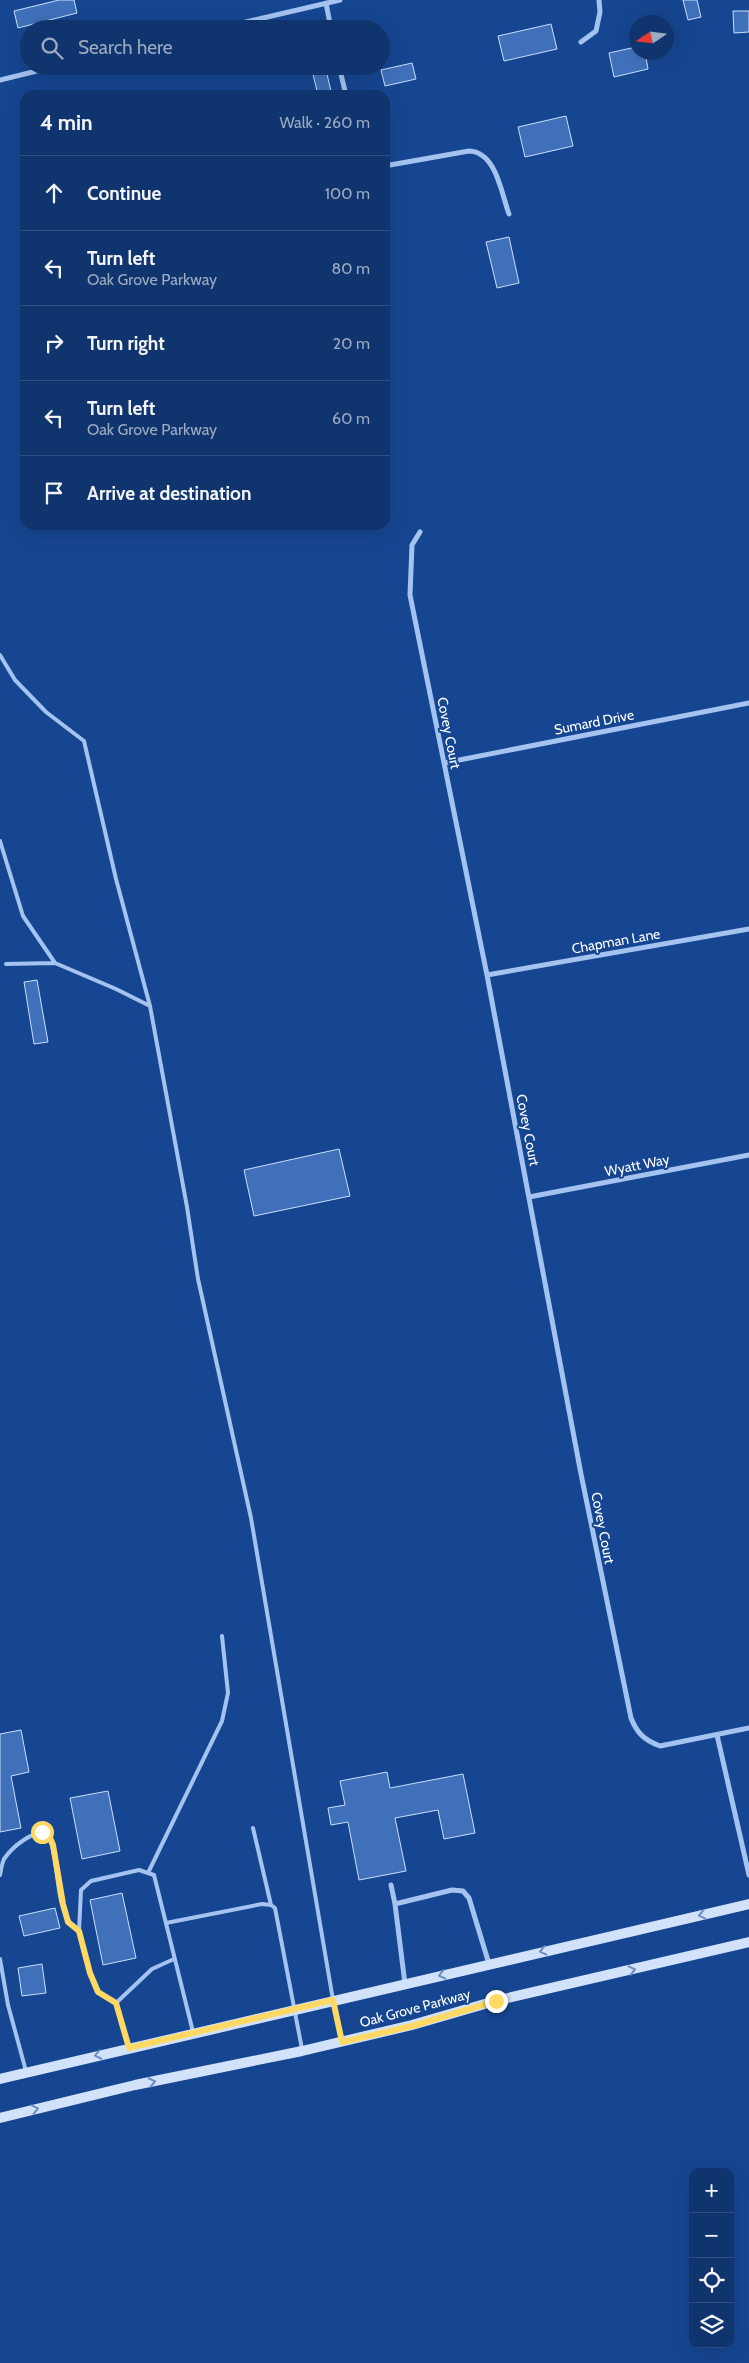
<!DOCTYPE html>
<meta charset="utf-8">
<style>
body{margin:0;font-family:Cabin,sans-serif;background:#193c72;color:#f1f3f6}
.controls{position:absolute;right:15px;bottom:15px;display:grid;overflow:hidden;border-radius:10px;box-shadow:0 5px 20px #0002}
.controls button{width:45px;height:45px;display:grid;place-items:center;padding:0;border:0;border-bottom:1px solid #304f80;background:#10346d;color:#f1f3f6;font:25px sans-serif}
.compass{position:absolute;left:629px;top:15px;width:45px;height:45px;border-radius:50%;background:#10346d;box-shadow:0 5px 20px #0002;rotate:257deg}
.stop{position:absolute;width:15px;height:15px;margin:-11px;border:4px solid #ffd963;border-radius:50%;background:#fff}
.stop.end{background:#ffd963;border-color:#fff;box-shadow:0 1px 5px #0008}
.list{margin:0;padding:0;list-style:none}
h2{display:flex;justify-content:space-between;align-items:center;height:65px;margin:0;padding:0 20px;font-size:21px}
h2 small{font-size:16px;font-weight:400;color:#9caac2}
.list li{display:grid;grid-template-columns:32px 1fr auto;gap:15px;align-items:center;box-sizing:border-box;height:75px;padding:0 20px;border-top:1px solid #304f80}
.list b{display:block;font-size:19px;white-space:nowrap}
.list p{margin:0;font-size:16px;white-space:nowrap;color:#9caac2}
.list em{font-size:16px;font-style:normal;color:#9caac2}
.icon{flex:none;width:28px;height:28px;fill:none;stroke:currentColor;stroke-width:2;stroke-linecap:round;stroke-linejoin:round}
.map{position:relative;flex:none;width:749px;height:2363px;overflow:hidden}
.search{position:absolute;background:#10346d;box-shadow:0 5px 20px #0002;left:20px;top:20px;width:370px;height:55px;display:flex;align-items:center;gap:12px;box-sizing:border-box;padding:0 18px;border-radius:28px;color:#9caac2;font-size:19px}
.panel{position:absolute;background:#10346d;box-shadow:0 5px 20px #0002;left:20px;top:90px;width:370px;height:440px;border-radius:15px}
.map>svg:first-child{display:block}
</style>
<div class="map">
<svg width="749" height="2363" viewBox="0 0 749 2363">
<rect width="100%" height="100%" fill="#164691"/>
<!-- building -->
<path fill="#3f70b9" stroke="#cbdffb" d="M59 0H74L77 13 18 28 14 11Z
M683 0H697L701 17 688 20Z
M733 11H749V32L734 33Z
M551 24 557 49 504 61 498 36Z
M636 47V52H645L648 69 614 77 609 53Z
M412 63 416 79 385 86 381 70Z
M311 66H325L332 95H318Z
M566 116 573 146 525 157 518 127Z
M509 237 519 283 497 288 486 242Z
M37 980 48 1042 34 1044 24 982Z
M339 1149 350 1196 254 1216 244 1170Z
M21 1730 29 1772 11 1776 21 1828 0 1832V1734Z
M387 1772 390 1788 463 1774 475 1833 444 1839 438 1810 395 1818 406 1871 359 1880 348 1822 331 1825 328 1808 345 1805 340 1781Z
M108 1791 120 1851 82 1859 70 1798Z
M122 1893 136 1958 103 1965 90 1900Z
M55 1908 60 1928 24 1936 19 1916Z
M42 1964 46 1993 22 1996 18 1968Z"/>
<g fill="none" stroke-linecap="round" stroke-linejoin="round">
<!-- lane -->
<path stroke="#a4c3f0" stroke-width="4" d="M0 655 15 680 46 712 84 741 116 879 150 1006 187 1207 198 1279 251 1518 333 2000 342 2041
M0 841 23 916 55 963 116 989 150 1006
M6 964 55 963
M253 1828 271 1905
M148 1873 222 1721 228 1693 222 1636
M0 1875C1 1870 2 1863 4 1859 13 1846 33 1830 48 1833 59 1859 55 1897 68 1920 70 1924 76 1928 79 1931
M166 1923 262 1904 271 1905 275 1908 302 2049
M0 1959 8 2005 26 2071
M116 2003 152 1969 174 1959
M129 2048 116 2003 98 1992 90 1973 79 1931 81 1890 91 1881 139 1870 154 1875 193 2032"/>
<!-- street -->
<path stroke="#a4c3f0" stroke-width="5" d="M326 3 331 29
M216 29 340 0
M581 42 596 31 600 12 599 0
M339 66 346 95
M0 80 57 66
M385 163 390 165 469 151C496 152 501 192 509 214
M420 532 412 545 410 595 487 975 581 1474 631 1718C637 1733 644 1740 660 1746L749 1728
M444 763 749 703
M487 975 749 929
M529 1197 749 1155
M717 1735 749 1875
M391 1885 395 1904 405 1984
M395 1904 452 1890 463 1891 469 1898 489 1964"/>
<!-- secondary -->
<path stroke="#d2e2fb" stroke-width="10" d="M0 2079 749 1904
M0 2118 135 2085 302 2051 412 2025 495 2001 749 1942"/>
</g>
<!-- one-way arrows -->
<defs><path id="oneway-chevron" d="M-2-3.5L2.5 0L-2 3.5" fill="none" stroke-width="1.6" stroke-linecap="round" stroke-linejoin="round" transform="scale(1.25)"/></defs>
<g stroke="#6b8cc1">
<use href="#oneway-chevron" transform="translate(702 1915) rotate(167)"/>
<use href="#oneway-chevron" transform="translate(543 1951) rotate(167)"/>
<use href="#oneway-chevron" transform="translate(632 1970) rotate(-13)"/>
<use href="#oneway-chevron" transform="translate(442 1975) rotate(166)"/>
<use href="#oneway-chevron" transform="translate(98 2055) rotate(168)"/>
<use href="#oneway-chevron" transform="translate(152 2082) rotate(-12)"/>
<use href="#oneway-chevron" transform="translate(35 2109) rotate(-13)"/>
</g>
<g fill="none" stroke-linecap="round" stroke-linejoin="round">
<!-- route -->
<path stroke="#ffd963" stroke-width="6" d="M42 1832 48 1833 53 1845 63 1904 68 1922 79 1931 90 1973 98 1992 116 2003 129 2048 333 2000 342 2042 412 2026 496 2001"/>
</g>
<g text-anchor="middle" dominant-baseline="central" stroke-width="4" stroke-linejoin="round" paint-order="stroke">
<!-- street labels -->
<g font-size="14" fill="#fff" stroke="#164691">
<text transform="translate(594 722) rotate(-11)">Sumard Drive</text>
<text transform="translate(449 733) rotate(79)">Covey Court</text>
<text transform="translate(616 941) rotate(-10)">Chapman Lane</text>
<text transform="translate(528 1130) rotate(79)">Covey Court</text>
<text transform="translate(637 1165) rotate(-11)">Wyatt Way</text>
<text transform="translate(603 1528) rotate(79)">Covey Court</text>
<text transform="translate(415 2008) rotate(-15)">Oak Grove Parkway</text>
</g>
</g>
</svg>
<div class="controls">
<button>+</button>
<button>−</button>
<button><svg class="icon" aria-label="locate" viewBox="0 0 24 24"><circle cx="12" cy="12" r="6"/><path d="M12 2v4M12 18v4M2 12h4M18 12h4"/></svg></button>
<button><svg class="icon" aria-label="layers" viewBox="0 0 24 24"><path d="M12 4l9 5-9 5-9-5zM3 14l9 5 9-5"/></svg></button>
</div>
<svg class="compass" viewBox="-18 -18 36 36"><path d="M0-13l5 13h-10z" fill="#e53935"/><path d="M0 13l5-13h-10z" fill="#9caac2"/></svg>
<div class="stop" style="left:42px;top:1832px"></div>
<div class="stop end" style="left:496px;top:2001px"></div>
<div class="search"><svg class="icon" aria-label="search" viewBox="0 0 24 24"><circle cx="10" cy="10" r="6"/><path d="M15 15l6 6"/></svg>Search here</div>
<section class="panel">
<h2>4 min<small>Walk · 260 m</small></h2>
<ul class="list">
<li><svg class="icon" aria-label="ahead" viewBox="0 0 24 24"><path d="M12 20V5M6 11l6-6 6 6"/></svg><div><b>Continue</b></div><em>100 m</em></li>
<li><svg class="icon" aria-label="left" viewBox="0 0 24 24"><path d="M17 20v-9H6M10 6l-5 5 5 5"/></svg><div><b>Turn left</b><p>Oak Grove Parkway</p></div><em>80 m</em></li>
<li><svg class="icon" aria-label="right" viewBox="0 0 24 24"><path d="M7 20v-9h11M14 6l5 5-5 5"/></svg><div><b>Turn right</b></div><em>20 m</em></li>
<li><svg class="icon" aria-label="left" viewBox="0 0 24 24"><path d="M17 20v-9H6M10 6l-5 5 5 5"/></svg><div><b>Turn left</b><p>Oak Grove Parkway</p></div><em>60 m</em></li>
<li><svg class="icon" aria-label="arrive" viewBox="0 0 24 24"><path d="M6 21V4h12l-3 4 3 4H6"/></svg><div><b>Arrive at destination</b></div></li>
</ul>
</section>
</div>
